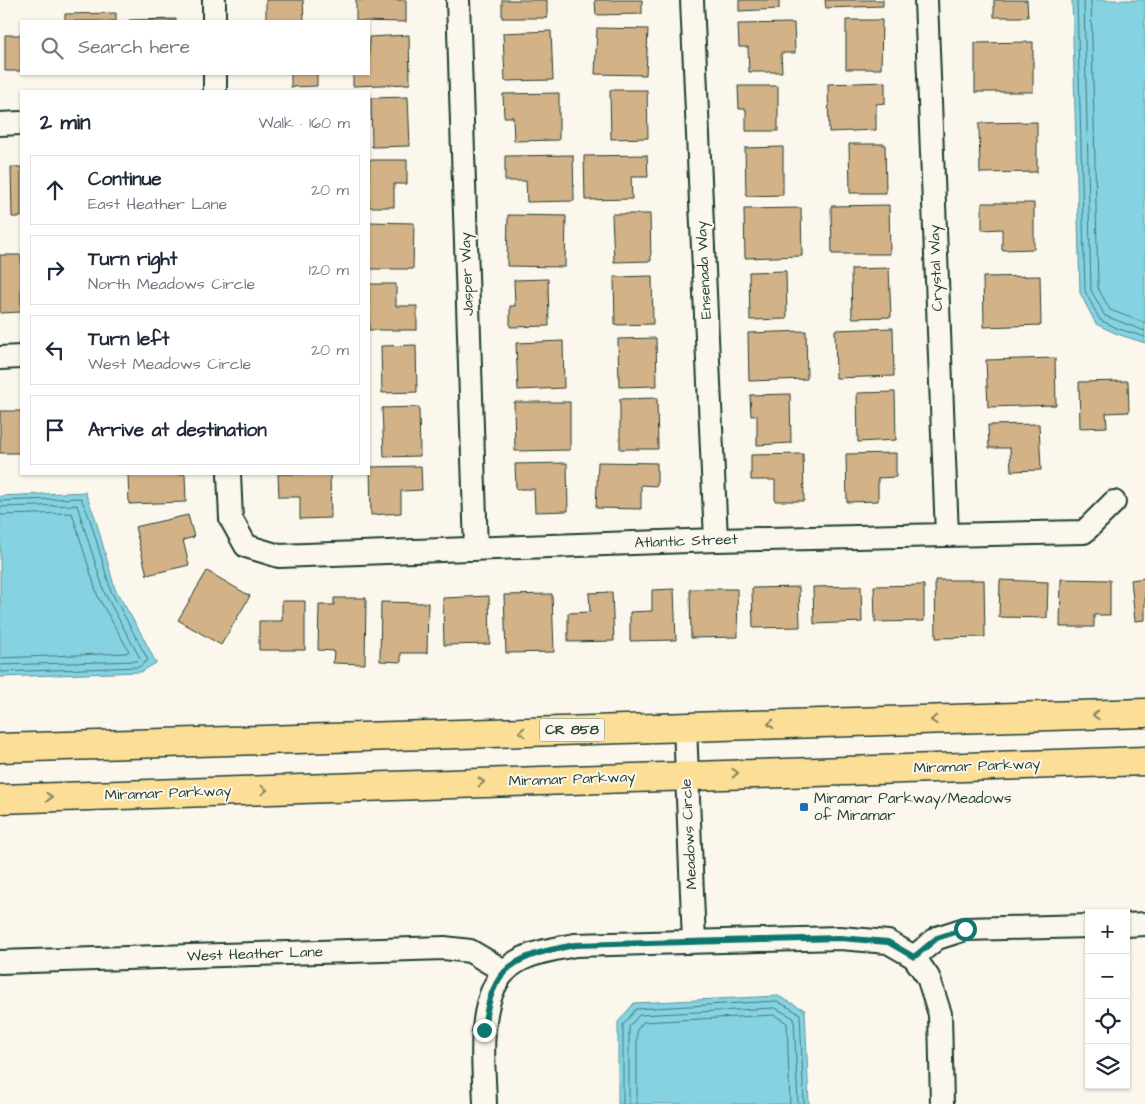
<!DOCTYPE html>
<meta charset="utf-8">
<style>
body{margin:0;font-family:"Architects Daughter",sans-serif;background:#f2f2f3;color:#1f2937}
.controls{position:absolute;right:15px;bottom:15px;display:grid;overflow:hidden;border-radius:0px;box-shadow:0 1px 4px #0004}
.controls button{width:45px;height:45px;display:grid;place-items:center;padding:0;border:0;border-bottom:1px solid #e0e1e3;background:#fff;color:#1f2937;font:25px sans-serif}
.stop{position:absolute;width:15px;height:15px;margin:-11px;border:4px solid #0f766e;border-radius:50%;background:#fff}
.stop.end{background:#0f766e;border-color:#fff;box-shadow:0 1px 5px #0008}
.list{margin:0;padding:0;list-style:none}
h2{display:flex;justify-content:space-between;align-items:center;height:65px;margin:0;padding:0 20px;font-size:21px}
h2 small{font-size:16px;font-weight:400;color:#747a83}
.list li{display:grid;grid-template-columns:32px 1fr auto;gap:15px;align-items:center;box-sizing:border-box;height:70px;margin:0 10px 10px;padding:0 10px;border:1px solid #e0e1e3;border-radius:0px}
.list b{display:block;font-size:19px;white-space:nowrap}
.list p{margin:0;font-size:16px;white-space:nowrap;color:#747a83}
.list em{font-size:16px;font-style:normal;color:#747a83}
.icon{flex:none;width:28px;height:28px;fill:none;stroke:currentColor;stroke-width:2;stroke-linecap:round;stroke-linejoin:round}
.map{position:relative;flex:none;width:1145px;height:1104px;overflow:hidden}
.search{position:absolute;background:#fff;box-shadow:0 1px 4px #0004;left:20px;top:20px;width:350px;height:55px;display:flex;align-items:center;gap:12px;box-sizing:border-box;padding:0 18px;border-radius:0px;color:#747a83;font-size:19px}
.panel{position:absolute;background:#fff;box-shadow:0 1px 4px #0004;left:20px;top:90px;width:350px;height:385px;border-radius:0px}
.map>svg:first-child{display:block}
</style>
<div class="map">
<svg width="1145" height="1104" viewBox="0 0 1145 1104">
<rect width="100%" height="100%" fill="#fbf7ec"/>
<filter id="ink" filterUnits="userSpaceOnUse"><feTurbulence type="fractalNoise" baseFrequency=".02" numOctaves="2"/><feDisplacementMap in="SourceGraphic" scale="10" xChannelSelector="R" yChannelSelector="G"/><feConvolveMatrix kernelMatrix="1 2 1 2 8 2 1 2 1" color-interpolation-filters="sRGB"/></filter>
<g filter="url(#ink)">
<!-- water -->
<path fill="#84d2e2" stroke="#5c969c" d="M1072 0H1145V343L1117 334 1096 324 1080 293Z
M85 492 95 517 115 589 142 635 156 663 141 672 0 677V496Z
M778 996 805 1010 809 1104H618V1022L634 1003Z"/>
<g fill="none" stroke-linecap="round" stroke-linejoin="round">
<!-- shore -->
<path stroke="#47797a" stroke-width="1" d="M1077 0 1085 291 1100 320 1119 329 1145 337
M1084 0 1091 290 1105 316 1145 331
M1091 0 1098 288 1110 310 1145 323
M0 501 81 498 90 519 111 591 148 660 139 667 0 672
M0 507 77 505 105 594 140 658 137 661 0 665
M0 515 72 513 98 597 129 651 126 653 0 658
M623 1104V1025L636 1009 777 1001 800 1014 804 1104
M629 1104V1027L639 1015 775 1008 794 1018 798 1104
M637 1104V1030L643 1022 774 1015 787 1023 790 1104"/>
</g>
<!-- building -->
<path fill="#d4b287" stroke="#1f3d34" d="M266 0H303L304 21H266Z
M356 0H406V22L356 21Z
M502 0H547V18H502Z
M595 0H642V14L596 15Z
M739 0H779V9L739 11Z
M825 0H883V6L826 8Z
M994 0H1027L1028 17H994Z
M116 13V21H65V14Z
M176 19V21H129V20Z
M846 20H882L881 69H846Z
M794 23 795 53H781L782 72H749L748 47H739L738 24Z
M597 28 648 29 646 75 595 74Z
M551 31 553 80 505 81 503 33Z
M5 35H21V71H5Z
M409 35 410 84 353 86V74H369V37Z
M1033 42V92H975V43Z
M291 74H317V86L291 87Z
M885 82V103L876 104V130L829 132 828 84Z
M738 86H778V131H746V109H739Z
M610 90H647L648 138 611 139Z
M559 93V140L514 141 513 117H504L503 94Z
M408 97 410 146 372 147 371 98Z
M1037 122V172L980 173 979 123Z
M849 144H885L886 193H850Z
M783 147V195L746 196 745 148Z
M573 155 574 201 527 202 526 181H505V156Z
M647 155 648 177H631L632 199 585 200 584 156Z
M369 160H407V184H394V207H369Z
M11 167H21V217H12Z
M982 203H1034V249L1002 250V229L982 230Z
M889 205 890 254H832L831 206Z
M801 208 802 256 745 258 744 209Z
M612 214H650L651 261 614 262Z
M508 215 566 216 565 267 507 266Z
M369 222 414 223 413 269H369Z
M0 255H21V312L0 313Z
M889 268 891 317 852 318 851 269Z
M786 271 787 319 750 320 749 272Z
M652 276 653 324 615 325 614 277Z
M1040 276 1041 325 984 327 983 277Z
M548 279 549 326 510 327V306H515L514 280Z
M369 284H396V306H417V330H369Z
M893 328 894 376 836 378 835 330Z
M806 331 807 379 749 381 748 333Z
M656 338 657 386 619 387 618 339Z
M563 341 564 388 518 390 516 343Z
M416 345 417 392 382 393 381 346Z
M1055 358 1056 405 988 407 986 360Z
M1128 381 1129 412 1106 413 1107 427 1080 428 1079 382Z
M895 392 896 440 858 442 857 393Z
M790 394 791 443 757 445V415L751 416 750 395Z
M657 398 658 449H620V399Z
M514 402H570V450L515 451Z
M419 407 420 456 384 457 382 408Z
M0 411H21V453H0Z
M1039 424 1041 470 1011 471 1010 448H989L988 425Z
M896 453V477L878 478V501L847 502 846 454Z
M803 454 804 501H775V480H751V455Z
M598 462 657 463V486L641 485V509L596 508Z
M567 463 568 511 535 512 534 489H516L515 464Z
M421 466 422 490 401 491V513L371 515 370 467Z
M128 474H185L186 502 129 504Z
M278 474H330L331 518 300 519V497H279Z
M188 515 194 537 183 540 189 565 147 575 135 527Z
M207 571 250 596 221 645 178 620Z
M1145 578V620L1135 621 1131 580Z
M1061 579 1110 580V615H1094V627H1060Z
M935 580H984L985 637 936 638Z
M1000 580 1048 582 1047 618 999 617Z
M924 585V621L875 622 874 586Z
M861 586 862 622 814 624 813 587Z
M799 587 800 627 753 628 752 588Z
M674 589 676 640 630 641V612L652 611V590Z
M690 589H737L738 637 691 638Z
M612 592 614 641 568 642V613L590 612 589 593Z
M552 594 554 652 506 653 504 595Z
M489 596 490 644 444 645 443 598Z
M334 598H366L365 664 333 663 334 651 318 650 319 605H334Z
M282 601H305V650H259V621H282Z
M381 602 428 603 427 653H401V662L380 661Z"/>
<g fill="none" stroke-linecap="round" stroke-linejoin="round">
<!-- street casing -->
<g stroke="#1f3d34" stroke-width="26">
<path id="street" d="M214 0V21
M458 0 476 549
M692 0 716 540
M926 0 947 535
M215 74V91
M0 124 21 123
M0 358 21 357
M229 474 231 519 246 546 279 556 716 540 1084 532 1114 502
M685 727 694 941
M1126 925 1145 924
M914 957 937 938 965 929 1089 926
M0 962 444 948 470 951 504 971
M485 1104C484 1061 473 983 520 960 537 951 556 949 575 945L840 938 888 942 914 957 928 977 940 1014 942 1104"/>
</g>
<!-- primary casing -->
<g stroke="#1f3d34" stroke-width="31">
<path id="primary" d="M0 748 1145 713
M0 799 1145 761"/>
</g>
<!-- street -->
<use href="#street" stroke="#fbf7ec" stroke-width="22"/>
<!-- primary -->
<use href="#primary" stroke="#fcde96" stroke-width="28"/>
</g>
<!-- one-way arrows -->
<defs><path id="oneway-chevron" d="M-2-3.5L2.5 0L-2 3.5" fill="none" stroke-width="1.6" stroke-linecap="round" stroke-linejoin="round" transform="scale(1.25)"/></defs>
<g stroke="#828560">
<use href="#oneway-chevron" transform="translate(1096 715) rotate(178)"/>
<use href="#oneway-chevron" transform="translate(934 720) rotate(178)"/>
<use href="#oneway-chevron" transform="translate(771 724) rotate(178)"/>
<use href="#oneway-chevron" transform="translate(522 732) rotate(178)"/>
<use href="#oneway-chevron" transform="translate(735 773) rotate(-2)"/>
<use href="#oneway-chevron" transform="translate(481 782) rotate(-2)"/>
<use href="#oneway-chevron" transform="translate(264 790) rotate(-2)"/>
<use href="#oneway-chevron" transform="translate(49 797) rotate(-2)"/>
</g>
</g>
<g fill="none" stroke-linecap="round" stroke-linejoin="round" filter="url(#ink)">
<!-- route -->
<path stroke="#0f766e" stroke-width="6" d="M484 1030C491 965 515 956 575 945L840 938 888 942 914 957 937 938 965 929"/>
</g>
<!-- markers -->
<rect fill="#1f6fb2" stroke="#fbf7ec" stroke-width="2" x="799" y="802" width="10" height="10" rx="2.5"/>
<g text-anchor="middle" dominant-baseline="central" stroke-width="4" stroke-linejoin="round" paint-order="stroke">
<!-- shield labels -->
<rect fill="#fbf7ec" stroke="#61756b" stroke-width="1" x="539.5" y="718.5" width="65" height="23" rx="4"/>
<g font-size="14" font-weight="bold" fill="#1f3d34">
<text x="572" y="730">CR 858</text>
</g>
<!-- street labels -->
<g font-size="15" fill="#1f3d34" stroke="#fbf7ec">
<text transform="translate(936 268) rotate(-92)">Crystal Way</text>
<text transform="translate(704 270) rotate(-93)">Ensenada Way</text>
<text transform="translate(467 274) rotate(-92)">Jasper Way</text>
<text transform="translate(686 541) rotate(-2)">Atlantic Street</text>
<text transform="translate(977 766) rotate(-2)">Miramar Parkway</text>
<text transform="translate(572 779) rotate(-2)">Miramar Parkway</text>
<text transform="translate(168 793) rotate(-2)">Miramar Parkway</text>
<text transform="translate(689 834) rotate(-93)">Meadows Circle</text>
<text transform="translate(255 954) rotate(-2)">West Heather Lane</text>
</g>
<!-- poi labels -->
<g font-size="15" fill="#1f3d34" stroke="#fbf7ec" text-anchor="start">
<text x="814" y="798">Miramar Parkway/Meadows<tspan x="814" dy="17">of Miramar</tspan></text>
</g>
</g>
</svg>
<div class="controls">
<button>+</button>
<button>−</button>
<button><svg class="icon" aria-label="locate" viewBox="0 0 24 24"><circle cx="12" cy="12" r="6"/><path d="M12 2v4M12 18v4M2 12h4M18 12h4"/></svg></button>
<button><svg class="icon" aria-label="layers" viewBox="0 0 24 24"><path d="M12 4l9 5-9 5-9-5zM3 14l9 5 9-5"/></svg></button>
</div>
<div class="stop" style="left:965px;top:929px"></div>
<div class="stop end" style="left:484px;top:1030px"></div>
<div class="search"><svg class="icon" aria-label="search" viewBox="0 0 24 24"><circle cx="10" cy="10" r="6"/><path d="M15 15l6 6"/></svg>Search here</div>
<section class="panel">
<h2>2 min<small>Walk · 160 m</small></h2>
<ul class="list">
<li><svg class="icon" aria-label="ahead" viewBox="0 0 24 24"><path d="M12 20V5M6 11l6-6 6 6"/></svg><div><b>Continue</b><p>East Heather Lane</p></div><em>20 m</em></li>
<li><svg class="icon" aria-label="right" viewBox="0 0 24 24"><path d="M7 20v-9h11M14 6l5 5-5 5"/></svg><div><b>Turn right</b><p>North Meadows Circle</p></div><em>120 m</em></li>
<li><svg class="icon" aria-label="left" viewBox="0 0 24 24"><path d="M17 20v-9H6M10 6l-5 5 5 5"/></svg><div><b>Turn left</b><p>West Meadows Circle</p></div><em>20 m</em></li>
<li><svg class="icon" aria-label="arrive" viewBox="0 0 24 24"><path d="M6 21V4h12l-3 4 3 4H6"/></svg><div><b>Arrive at destination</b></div></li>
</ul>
</section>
</div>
